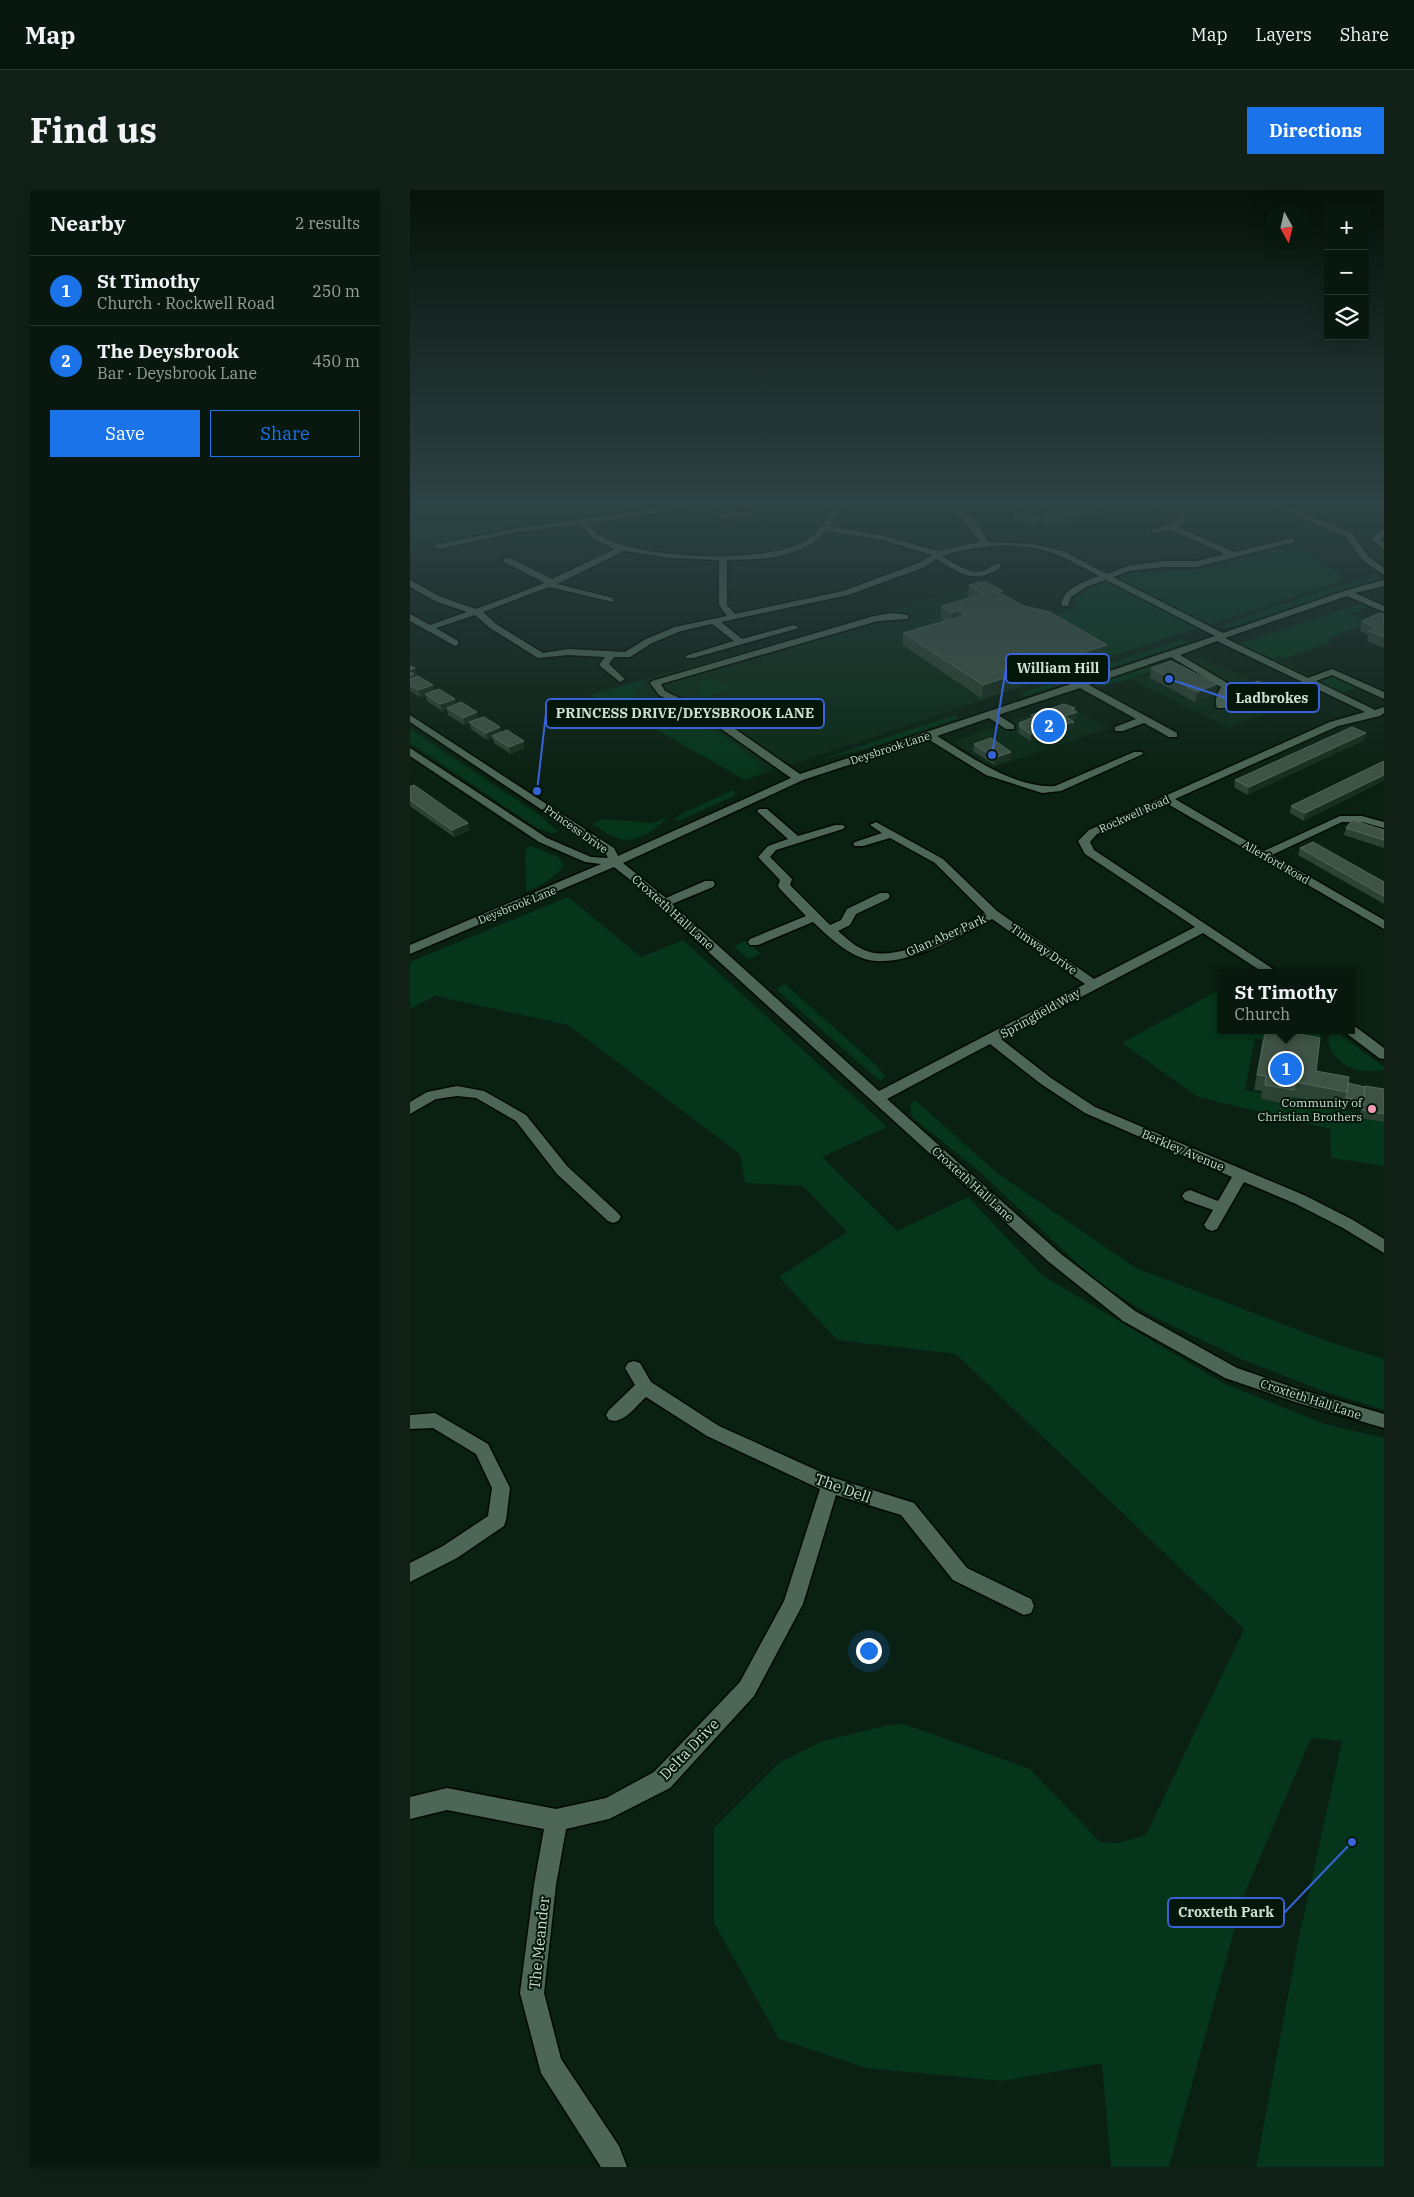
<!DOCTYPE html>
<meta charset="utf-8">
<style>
body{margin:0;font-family:"IBM Plex Serif",serif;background:#112117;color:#f1f3f6}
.controls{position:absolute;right:15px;top:15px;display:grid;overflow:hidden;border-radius:0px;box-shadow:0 5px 20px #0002}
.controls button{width:45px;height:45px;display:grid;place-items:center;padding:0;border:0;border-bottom:1px solid #29372e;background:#08180e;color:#f1f3f6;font:25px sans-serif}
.compass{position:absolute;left:854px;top:15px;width:45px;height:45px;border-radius:50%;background:#08180e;box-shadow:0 5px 20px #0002;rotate:172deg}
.you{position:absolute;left:458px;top:1460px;width:18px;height:18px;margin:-12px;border:4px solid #fff;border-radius:50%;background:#1a73e8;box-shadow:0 0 0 8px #1a73e833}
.badge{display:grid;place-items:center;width:32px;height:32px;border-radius:50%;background:#1a73e8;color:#fff;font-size:16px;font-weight:700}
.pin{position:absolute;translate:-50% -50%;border:2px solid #fff;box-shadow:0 1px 5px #0006}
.popup{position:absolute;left:807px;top:779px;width:138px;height:65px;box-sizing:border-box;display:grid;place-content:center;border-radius:0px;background:#08180e;filter:drop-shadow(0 1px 4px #0005);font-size:16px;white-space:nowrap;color:#98a09e}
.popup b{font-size:19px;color:#f1f3f6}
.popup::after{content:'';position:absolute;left:50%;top:100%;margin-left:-10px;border:10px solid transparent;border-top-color:#08180e}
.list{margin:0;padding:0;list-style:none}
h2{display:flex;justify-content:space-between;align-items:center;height:65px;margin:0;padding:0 20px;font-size:21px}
h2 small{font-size:16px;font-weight:400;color:#98a09e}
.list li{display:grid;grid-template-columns:32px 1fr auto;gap:15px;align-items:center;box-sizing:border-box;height:70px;padding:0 20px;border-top:1px solid #29372e}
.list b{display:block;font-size:19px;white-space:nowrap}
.list p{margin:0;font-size:16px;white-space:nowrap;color:#98a09e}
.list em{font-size:16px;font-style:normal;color:#98a09e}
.actions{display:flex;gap:10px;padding:15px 20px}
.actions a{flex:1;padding:11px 0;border:1px solid #1a73e8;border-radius:0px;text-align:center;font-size:18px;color:#1a73e8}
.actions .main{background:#1a73e8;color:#fff}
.icon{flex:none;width:28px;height:28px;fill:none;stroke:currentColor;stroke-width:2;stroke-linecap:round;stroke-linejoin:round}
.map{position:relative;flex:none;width:974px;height:1977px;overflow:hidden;border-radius:0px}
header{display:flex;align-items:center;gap:30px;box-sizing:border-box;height:70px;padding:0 25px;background:#08180e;border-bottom:1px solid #29372e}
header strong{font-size:24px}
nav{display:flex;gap:28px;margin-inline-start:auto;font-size:18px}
.intro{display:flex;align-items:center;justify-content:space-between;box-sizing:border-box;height:120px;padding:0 30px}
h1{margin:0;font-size:35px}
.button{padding:12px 22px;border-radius:0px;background:#1a73e8;color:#fff;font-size:18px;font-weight:700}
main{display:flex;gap:30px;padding:0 30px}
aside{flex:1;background:#08180e;border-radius:0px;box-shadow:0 5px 20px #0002}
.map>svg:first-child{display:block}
</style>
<header>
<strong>Map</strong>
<nav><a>Map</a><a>Layers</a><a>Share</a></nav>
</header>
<div class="intro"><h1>Find us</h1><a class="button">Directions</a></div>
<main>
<aside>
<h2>Nearby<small>2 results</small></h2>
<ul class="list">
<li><span class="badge">1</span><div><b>St Timothy</b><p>Church · Rockwell Road</p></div><em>250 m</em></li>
<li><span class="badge">2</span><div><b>The Deysbrook</b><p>Bar · Deysbrook Lane</p></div><em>450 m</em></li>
</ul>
<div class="actions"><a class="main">Save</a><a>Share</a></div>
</aside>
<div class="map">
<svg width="974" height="1977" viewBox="0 0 974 1977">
<rect width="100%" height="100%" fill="#0a2012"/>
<!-- built -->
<path fill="#0c2a18" d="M572 394 698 468 335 590 214 521 180 505Z
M792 467 885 512 819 538 722 490Z
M653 514 699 538 581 578 543 551Z"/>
<!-- green -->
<path fill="#05351b" d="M0 314H250L101 338 61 349 0 358Z
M887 354 936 390 695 468 634 430 671 415 662 409 686 395 725 382 792 379Z
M969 384V389L965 391 824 437H808L902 404Z
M951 414 958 417 940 424 960 433 920 447V452L875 469 869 466 863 468 896 484 890 486 826 455Z
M773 449 779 452 616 506 611 503Z
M761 470 768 472 710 492 683 498 684 495Z
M921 483 950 496 929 504 901 492Z
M306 489 310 494 315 493 320 498 294 509 289 504V493L294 490Z
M233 490V495L225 502 224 507 228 512 268 521 276 530 292 539 309 543 348 572 353 583 335 590 214 521 180 505Z
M545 525 550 528 462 557 406 571Z
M0 539 131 626 149 642 142 643 127 638 0 553Z
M323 600 325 604 322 607 268 631 264 630 269 625Z
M258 626C248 639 227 653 210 649 200 646 190 639 182 634L192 629 243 633Z
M121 656 148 667 154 674C149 685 127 699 116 701L115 663 116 659Z
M158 707 231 767 273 750 477 937 412 967 487 1041 558 1007 632 1085 813 1193 915 1234 974 1248V1977H846L888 1752 932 1551 901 1548 834 1705 759 1977H701L692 1873 593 1891 456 1878 369 1849 304 1733V1638L370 1572 413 1551 478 1535 494 1534 620 1579 690 1652 708 1653 736 1645 834 1439 546 1164 427 1150 369 1087 437 1042 393 996 335 993 330 964 158 835 25 806 0 819V772Z
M336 751 351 764 338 769 324 756Z
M375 794 465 874 476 887 470 890 466 888 369 802 367 799Z
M811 799V840H912L907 860 845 848 835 900 852 903V909L880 915 881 907 933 917V920L951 923V928L974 932V976L921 968 920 939 788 907 712 853Z
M924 840 974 877V880C962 882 946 882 935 875 925 869 910 849 924 840Z
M505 910 587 983 726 1078 914 1150 974 1169V1220L913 1201 831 1169 738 1124 694 1096 667 1073 570 982 502 927 500 915Z"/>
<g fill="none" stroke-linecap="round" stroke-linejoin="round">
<!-- minor casing -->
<g stroke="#000a02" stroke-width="3">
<path id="minor" d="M264 314H280L239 324 177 333C182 339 187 345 194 348 236 369 347 373 390 354 406 347 418 330 425 314H433L420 336 474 346 528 361 570 352 551 327 531 314C555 314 567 333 578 352L622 354 653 361 697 384 718 376 754 371H787L815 364 761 340 742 343V339L759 335 768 329 767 325 742 314H754L773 322 776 330 768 337 824 362 884 348V352L787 377H754L719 381 703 387 813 443 934 401 974 390V396L945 403 974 416V422L937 406 815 448 898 488 922 479 974 502V509L922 485 906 491 965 520 974 517V523L970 526 928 536 765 609 854 661 930 626H952L974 632V638L952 632H932L862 665 974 730V739L756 613 687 644 680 652 684 660 869 783H854L793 743 591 849 641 888 685 917 896 1006 943 1030 974 1049V1063L933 1038 886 1014 834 992 807 1039 802 1041 797 1039 794 1035 803 1020 775 1010 772 1006 775 1002 780 1000 808 1011 822 987 675 923 631 894 580 854 477 909 651 1064 725 1121 827 1178 885 1198 974 1224V1238L885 1212 815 1188 713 1131 639 1072 270 736 237 703 204 677 0 764V755L191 674 175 672 129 652 0 566V558L137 648 181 667 198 668 195 662 0 532V525L204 658 208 666 381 588 300 531 249 505 240 493 242 491 464 426 482 423 498 425V429L468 431 251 494 255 501 308 527 390 584 805 446 696 390 676 397 661 407 658 416H652L651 414C655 397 674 392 689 386 676 379 662 371 648 365 612 350 567 355 531 366 542 371 559 385 572 381 579 380 582 373 590 374V378C562 395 551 383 526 369L515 377 438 405 311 432 332 449 384 435 389 438 283 468H277L275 466 324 451 302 434 271 441 242 453 220 467H204L199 474 215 489 210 492 189 475 195 467 158 465 128 468 80 438 65 425 26 438 48 451V455L45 456 0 431V424L20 435 57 422 25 411 0 397V390L31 407 66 419 135 393 94 372V368H100L142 389 205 359 185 350 169 334 107 342 28 359 24 357 25 355 107 338 239 320ZM416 341 473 350 522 365 509 373 433 401 325 424 317 415V370C352 370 392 368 416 341ZM214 361 262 368 309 370V415L317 426 265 437 236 449 215 462 158 459 133 463 86 434 73 422 139 397 203 412V408L147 394ZM807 451 955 522 920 532 679 640 668 651 675 664 785 737 684 789 587 721 533 669 466 632 460 635 472 643 445 652 443 654 445 656H453L480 648 525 673 575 723C546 738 493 771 460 762 448 759 437 749 428 741L440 735 446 724 478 709 480 706 478 703H470L437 719 431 730 420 735 380 695 382 689 360 667 366 660 433 639 435 637 433 635H425L388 646 357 619H349L347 621 349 623 378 649 358 656 348 667 370 690 368 696 370 699 396 726 340 749 338 752 340 755H348L403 732C417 745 433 761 452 768 490 782 549 746 582 729L675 794 469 901 262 714 303 697 305 694 303 691H295L256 708 213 673 393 590 518 549 576 585 632 603 651 601 733 564 732 562H724L645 596C605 599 560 566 527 546L579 528 596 539H604V535L588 525 670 498 726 529 705 537V541H713L734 533 759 547H767V543L679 495 761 467 811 497C807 504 804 511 807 518H815L816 506 821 496 819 494 770 465Z
M305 314C318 314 319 322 328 322 334 323 339 320 344 324L340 326 311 330V326L318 324Z
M648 314H662L640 321 636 319Z
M859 314H871L942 343 958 366 974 378V385L952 370 936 347Z
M971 341H974V347L970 349 974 353V360L961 349Z
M941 836 946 837 974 858V869L969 868 936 843 934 840H941Z
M47 896 74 901 116 925 157 976 208 1023 211 1027 208 1031 203 1033 198 1031 147 984 106 931 66 908 47 906 26 909 0 924V912L17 902Z
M224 1171 230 1173 241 1192 309 1236 424 1288 504 1313 557 1378 621 1409 624 1416 621 1423 614 1425 543 1390 491 1325 426 1305 393 1414 344 1506 260 1598 199 1629 156 1639 146 1695 134 1803 151 1869 209 1956 217 1977H191L131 1883 110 1803 124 1695 134 1639 37 1620 0 1629V1607L37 1598 146 1619 196 1608 244 1582 330 1492 374 1411 410 1299 297 1246 236 1207C226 1216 213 1235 199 1230L196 1225 199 1220 225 1195 215 1178 218 1173Z
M25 1223 78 1254 100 1298 96 1330 94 1336 47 1368 0 1392V1373L33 1356 78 1326 82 1298 66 1264 23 1238 0 1239V1225Z"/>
</g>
<!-- minor -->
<use href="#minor" fill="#4d6655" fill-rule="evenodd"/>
</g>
<!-- wall -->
<path fill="#2c4334" d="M606 314H633L635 322 624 325 614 320 615 318 612 315 608 316Z
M668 314H693L695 315V321L683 325 681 324V325L655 332V334L642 337 633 333V327L646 323V322L657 320V317Z
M604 325H617V328L608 330 604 329Z
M614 330 629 332 624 336 614 333Z
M559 395 593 401V405L614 416 697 455 695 468 572 509 493 455V443L534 431 531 429V416L559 408H558Z
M974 424V458L957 451 958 445 950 441 952 431Z
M0 477 5 478 7 485 5 486V487L23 495 24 501 115 558 101 564 84 553 83 548 77 550 61 539 60 533 54 535 38 525 37 519 32 521 17 511 15 505 10 507 0 501Z
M741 478 805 504 785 512 740 488Z
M869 501 867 511 838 523 817 512 819 502Z
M665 518 666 529 662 530 664 532 663 539 655 541 652 540 621 551 608 543 609 533 621 528V525Z
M956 543 954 550 837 605 824 597 825 590Z
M564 554 601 569 584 575 563 561Z
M974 571 894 631 880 623 881 616Z
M0 594 1 596 58 633 60 640 44 647 0 616Z
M936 638 974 640V658L934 645Z
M890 658 974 692V714L888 665Z
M855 840 906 881 938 893 955 897 974 899V932L950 928 951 915 934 912 933 917 882 907 880 915 851 909 852 901 844 900 852 853Z"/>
<!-- shaded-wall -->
<path fill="#172e1f" d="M695 315V321L683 325 684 319Z
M635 316V322L624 325V319Z
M682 319 681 325 656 333V327Z
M617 325V328L608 330V327Z
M656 328 655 334 642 337 643 331Z
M630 329 629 332 624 336V333Z
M593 401V413L587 403Z
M549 421V433L541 435 542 423Z
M697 455 695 468 572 509 573 495Z
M5 478 7 485 5 486 6 491 0 493V480Z
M807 494 805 504 785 512 787 502Z
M23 495 24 502 15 504V505L10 507 8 500Z
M869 501 867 511 838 523 840 513Z
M45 509 46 516 37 518V519L32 521 30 514Z
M665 518 664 523 667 522 666 529 655 533V526L662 519Z
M67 522 69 529 54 535 53 528Z
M664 532 663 539 655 541V534Z
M653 533 652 540 621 551V544Z
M90 537 92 544 82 546 83 548 77 550 76 543Z
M956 543 954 550 837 605 839 597Z
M114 551 115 558 101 564 99 557Z
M601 562V569L584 575V568Z
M974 585V591L894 631 895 623Z
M58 633 60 640 44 647 42 640Z"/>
<!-- building -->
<path fill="#3e5345" stroke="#54695b" d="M616 314H633L635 316 624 319Z
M668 314H672L682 319 656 327 646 322 653 319 665 321 657 317Z
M675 314H693L695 315 684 319Z
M644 322 656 328 643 331 633 327Z
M613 323 617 325 608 327 604 325Z
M620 327 630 329 624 333 614 330Z
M575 391 593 401 587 403 596 406 614 416 640 422 697 455 573 495 493 443 556 425 549 421 542 423 531 416 574 404 559 395Z
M970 423 974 424V447L959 441 966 438 952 431Z
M761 471 807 494 787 502 741 478Z
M1 476 5 478 0 480V477Z
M0 482 4 484 0 486Z
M8 486 23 495 8 500 0 495V489Z
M848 491 869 501 840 513 819 502Z
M29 499 45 509 30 514 15 504Z
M51 512 67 522 53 528 37 518Z
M654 514 665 518 662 519 667 522 655 526 664 532 655 534 653 533 621 544 609 536 612 535 609 533 624 527 621 525Z
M74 527 90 537 76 543 59 532Z
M942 537 956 543 839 597 825 590Z
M97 540 114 551 99 557 82 546Z
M581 548 601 562 584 568 564 554Z
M974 571V585L895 623 881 616Z
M4 595 58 633 42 640 0 610V597Z
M942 630 974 640V650L936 638Z
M903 652 974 692V706L890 658Z
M856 840H868L910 848 906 881 939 887 937 902 885 892 884 900 855 895 856 886 847 885Z
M938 893 955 897 953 911 936 908 937 902Z
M955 896 974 899V924L953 920Z"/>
<!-- sky -->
<linearGradient id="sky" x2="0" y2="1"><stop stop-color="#06120a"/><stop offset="0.53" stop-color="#2d4244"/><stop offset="1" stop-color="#2d4244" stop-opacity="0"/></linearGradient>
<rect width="974" height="591" fill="url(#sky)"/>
<!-- markers -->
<circle fill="#f29aaf" stroke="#021709" stroke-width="2" cx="962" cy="919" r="5"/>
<g text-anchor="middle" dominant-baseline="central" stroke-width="4" stroke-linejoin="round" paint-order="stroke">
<!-- far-street labels -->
<g font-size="11" fill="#cfddd3" stroke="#021709">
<text transform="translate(480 558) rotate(-18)">Deysbrook Lane</text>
<text transform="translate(724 624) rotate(-24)">Rockwell Road</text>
<text transform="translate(166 639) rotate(35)">Princess Drive</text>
<text transform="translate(866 672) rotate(30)">Allerford Road</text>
<text transform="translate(107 715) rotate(-22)">Deysbrook Lane</text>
</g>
<!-- street labels -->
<g font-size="12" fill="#cfddd3" stroke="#021709">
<text transform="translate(263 722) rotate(42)">Croxteth Hall Lane</text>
<text transform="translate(536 745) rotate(-24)">Glan Aber Park</text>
<text transform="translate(634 759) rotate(35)">Timway Drive</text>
<text transform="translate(630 823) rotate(-29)">Springfield Way</text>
<text transform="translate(773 960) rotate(23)">Berkley Avenue</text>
<text transform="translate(563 994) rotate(42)">Croxteth Hall Lane</text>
<text transform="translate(901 1209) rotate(18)">Croxteth Hall Lane</text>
</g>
<!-- poi labels -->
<g font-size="12" fill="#cfddd3" stroke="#021709" text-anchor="end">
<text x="952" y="912">Community of<tspan x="952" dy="14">Christian Brothers</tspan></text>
</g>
<!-- near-street labels -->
<g font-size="15" fill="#cfddd3" stroke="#021709">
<text transform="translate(433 1298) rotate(20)">The Dell</text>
<text transform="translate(279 1559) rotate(-46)">Delta Drive</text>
<text transform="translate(129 1753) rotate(-84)">The Meander</text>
</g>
</g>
<!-- callouts -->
<path fill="none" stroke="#3863d7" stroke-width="2" d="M582 565L596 478M759 489L816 508M127 601L136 523M942 1652L874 1723"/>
<g fill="#3863d7" stroke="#021709" stroke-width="2">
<circle cx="582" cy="565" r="5"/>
<circle cx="759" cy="489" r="5"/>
<circle cx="127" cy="601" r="5"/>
<circle cx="942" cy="1652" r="5"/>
</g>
<g fill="#021709" stroke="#3863d7" stroke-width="2">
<rect x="596" y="464" width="103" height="29" rx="5"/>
<rect x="816" y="493" width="93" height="29" rx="5"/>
<rect x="136" y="509" width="278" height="29" rx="5"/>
<rect x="758" y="1708" width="116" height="29" rx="5"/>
</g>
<g font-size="14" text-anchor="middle" font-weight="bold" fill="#cfddd3">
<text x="648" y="483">William Hill</text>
<text x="862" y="513">Ladbrokes</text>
<text x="275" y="528">PRINCESS DRIVE/DEYSBROOK LANE</text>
<text x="816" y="1727">Croxteth Park</text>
</g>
</svg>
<div class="controls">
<button>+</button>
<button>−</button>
<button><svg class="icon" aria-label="layers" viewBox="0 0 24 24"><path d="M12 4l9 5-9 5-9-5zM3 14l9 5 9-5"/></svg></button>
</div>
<svg class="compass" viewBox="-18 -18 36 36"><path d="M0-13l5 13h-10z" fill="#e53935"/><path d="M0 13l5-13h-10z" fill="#98a09e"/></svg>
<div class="you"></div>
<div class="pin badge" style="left:876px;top:879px">1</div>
<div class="popup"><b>St Timothy</b>Church</div>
<div class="pin badge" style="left:639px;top:536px">2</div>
</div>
</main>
